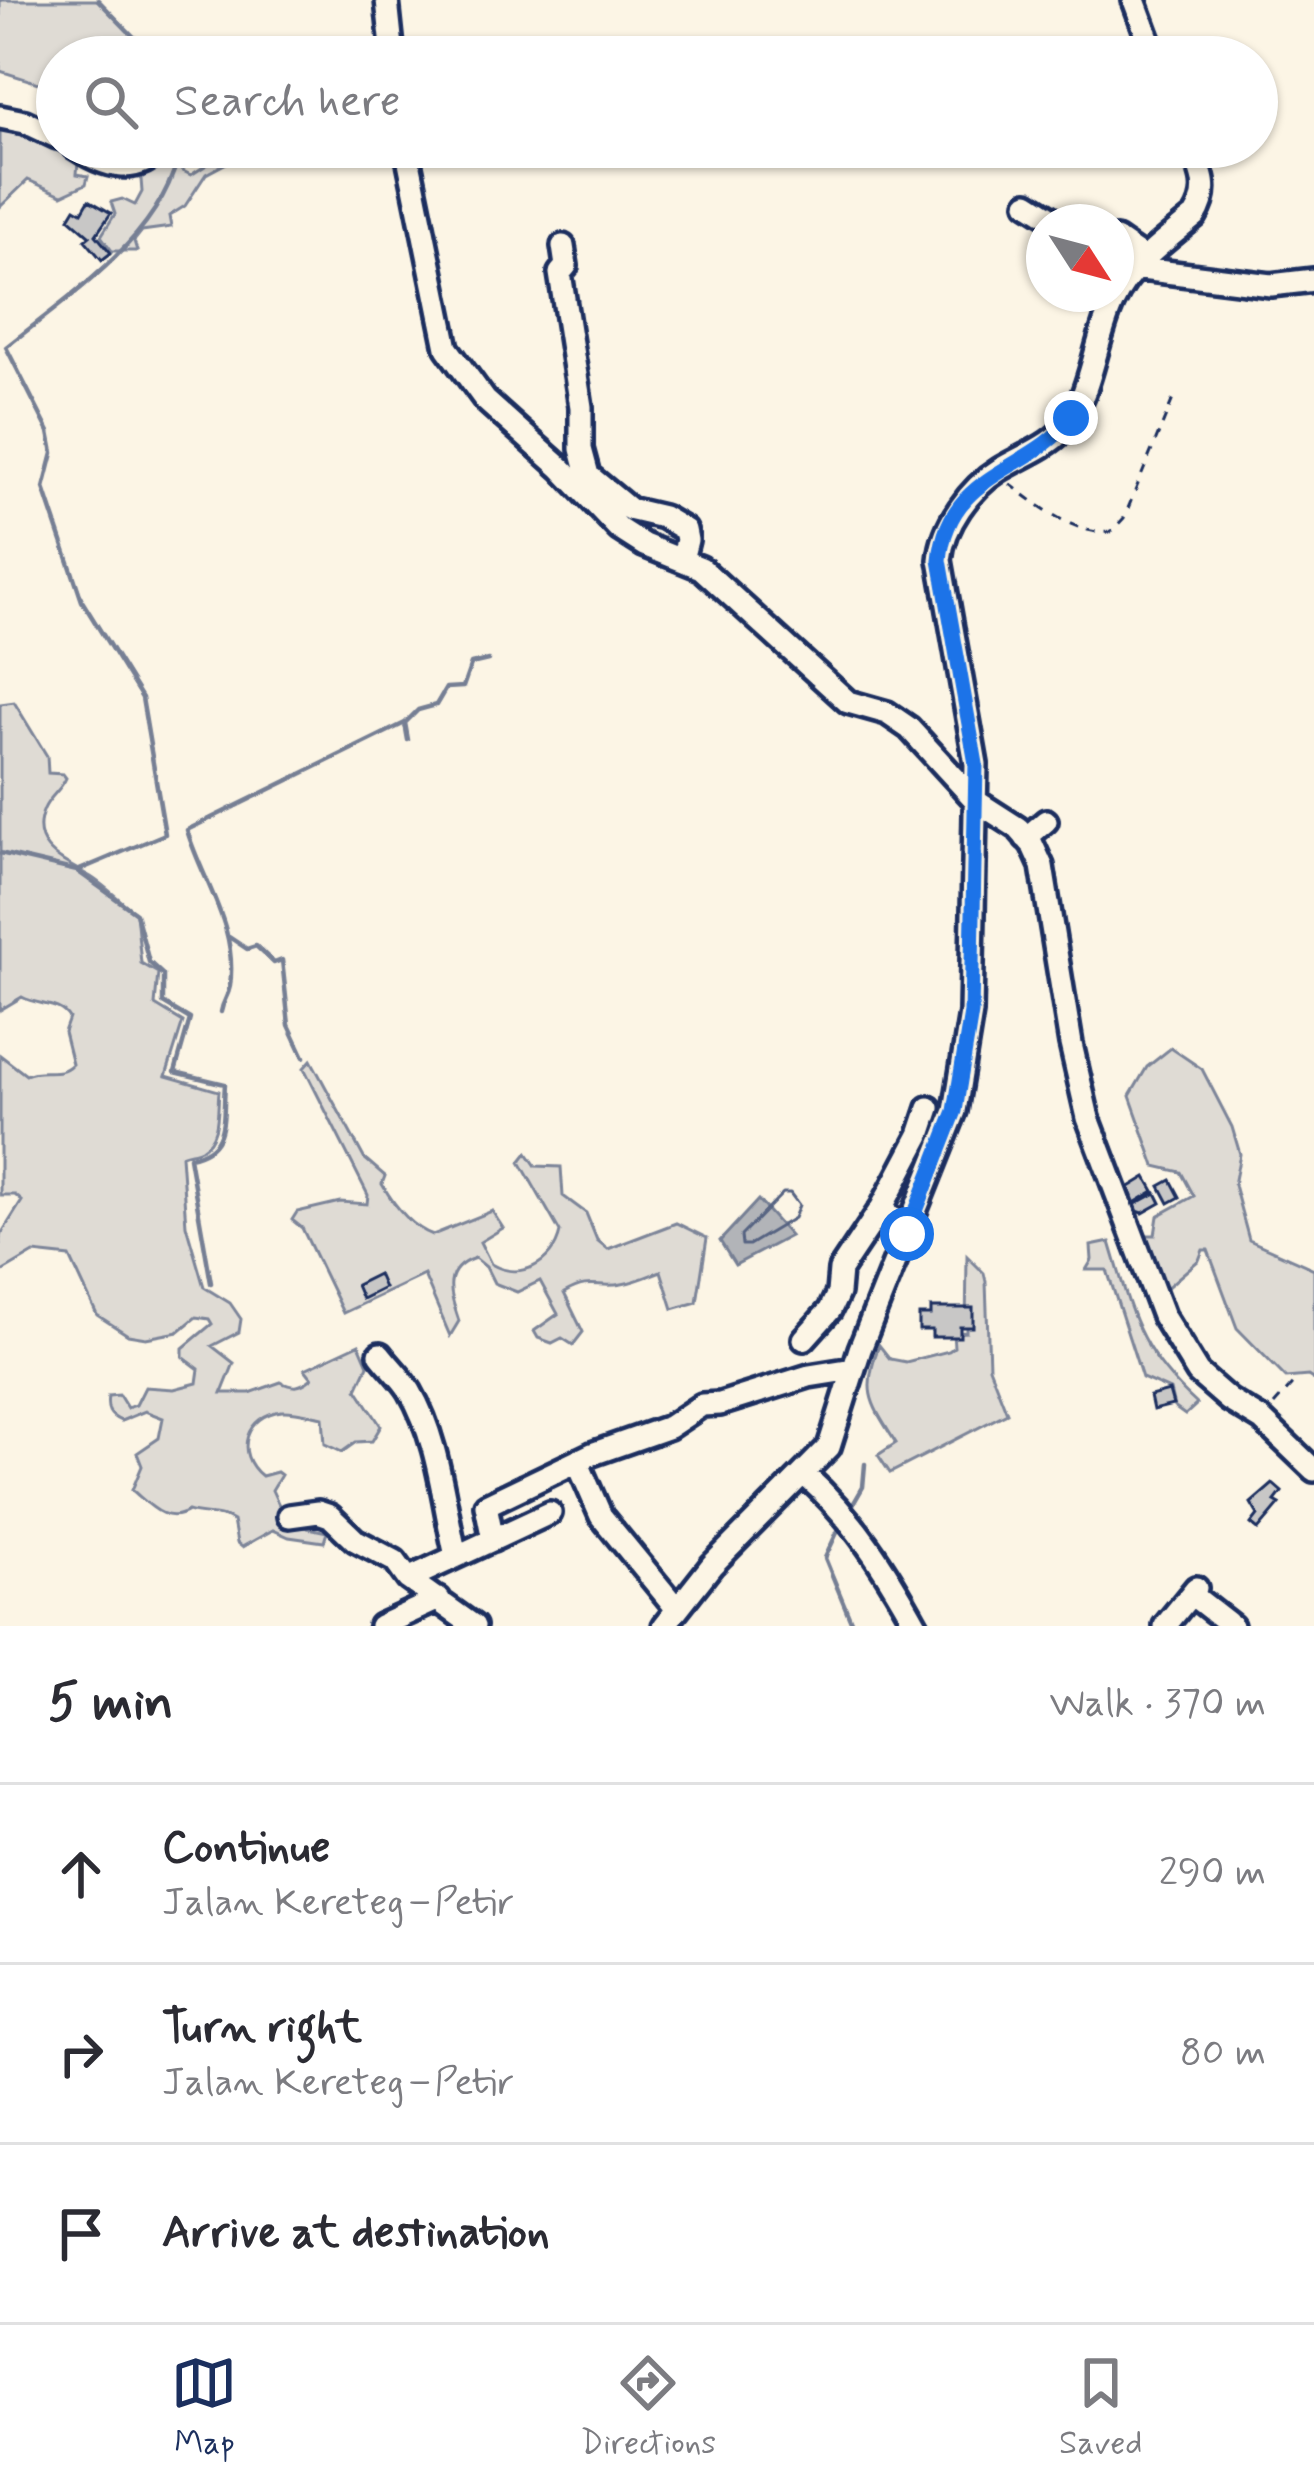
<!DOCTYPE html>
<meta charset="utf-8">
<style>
body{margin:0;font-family:Mynerve,sans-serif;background:#f7f7f7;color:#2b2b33}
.compass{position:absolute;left:1026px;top:204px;width:108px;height:108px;border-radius:50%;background:#fff;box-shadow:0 3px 9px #0004;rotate:126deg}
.stop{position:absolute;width:36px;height:36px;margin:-27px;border:9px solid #1a73e8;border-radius:50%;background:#fff}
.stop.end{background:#1a73e8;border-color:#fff;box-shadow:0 3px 12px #0008}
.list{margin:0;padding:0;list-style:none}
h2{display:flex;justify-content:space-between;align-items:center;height:156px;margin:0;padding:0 48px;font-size:51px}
h2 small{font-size:39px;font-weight:400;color:#7c7c81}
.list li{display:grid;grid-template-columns:78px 1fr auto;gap:36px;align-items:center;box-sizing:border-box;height:180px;padding:0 48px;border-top:3px solid #e1e1e2}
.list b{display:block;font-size:45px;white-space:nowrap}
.list p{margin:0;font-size:39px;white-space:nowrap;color:#7c7c81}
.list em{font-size:39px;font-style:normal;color:#7c7c81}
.icon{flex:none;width:66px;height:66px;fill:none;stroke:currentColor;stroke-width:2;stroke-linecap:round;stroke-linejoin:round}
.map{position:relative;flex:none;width:1314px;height:1626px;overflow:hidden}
.search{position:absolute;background:#fff;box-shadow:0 3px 9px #0004;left:36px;right:36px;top:36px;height:132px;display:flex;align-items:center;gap:30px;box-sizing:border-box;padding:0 42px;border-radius:66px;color:#7c7c81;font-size:45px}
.sheet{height:696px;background:#fff}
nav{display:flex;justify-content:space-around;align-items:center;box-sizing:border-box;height:168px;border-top:3px solid #e1e1e2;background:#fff;font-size:33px;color:#7c7c81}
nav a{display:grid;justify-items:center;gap:6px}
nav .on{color:#1b2f5e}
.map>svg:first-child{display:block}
</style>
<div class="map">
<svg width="1314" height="1626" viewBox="0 0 1314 1626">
<rect width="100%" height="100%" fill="#fcf5e5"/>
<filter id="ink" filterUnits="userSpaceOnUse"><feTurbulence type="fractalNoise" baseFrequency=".00833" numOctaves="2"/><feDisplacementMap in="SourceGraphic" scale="24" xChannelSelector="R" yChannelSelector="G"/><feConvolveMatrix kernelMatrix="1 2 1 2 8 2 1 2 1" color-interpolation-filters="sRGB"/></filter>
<g filter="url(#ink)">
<!-- green -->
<path fill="#dfdbd4" stroke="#7d8599" stroke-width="3" d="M0 0H98L134 37 168 57H57V89L0 71Z
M0 128 19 131 78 162 77 174 88 176 86 184 62 195 28 180 0 207Z
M172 147H178L183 171 191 175 222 155H233L232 160 206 174 185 206 169 216 171 227 142 231 134 241 137 251H112L101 236 115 214 111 202 122 199 135 205 142 192 141 179Z
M14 702 47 756 48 773 63 774 66 778C61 790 49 797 44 809 27 848 65 862 91 877 107 887 121 902 136 913L141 963 158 973 155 1005 183 1022 166 1076 219 1091C217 1109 221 1138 201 1149 195 1152 188 1152 181 1155L186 1225 204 1287 230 1303 241 1319 239 1332 212 1346 234 1363 222 1393H250L281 1382C294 1389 301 1387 312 1378L305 1369 359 1344 368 1365 357 1389 381 1426 372 1441 356 1442 342 1452 325 1444 323 1417C311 1415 294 1410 282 1411 246 1415 233 1453 262 1476L277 1472 281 1475 272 1490C289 1528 289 1524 327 1532L324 1542 289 1537 273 1530 242 1547 237 1543 233 1521C219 1512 203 1516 188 1511 166 1525 150 1505 132 1490L142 1466 137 1453 159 1438 163 1418 145 1411 121 1421C109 1416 106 1409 108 1396L119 1395 127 1408 136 1405 145 1387 174 1389 197 1383 199 1369 183 1357V1348L212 1324 209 1319 196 1317 178 1332 146 1338 128 1335 97 1315 70 1257 34 1253 0 1273V1236L22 1201 15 1195H0V1055L26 1075C42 1067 59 1078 72 1064L64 1032 69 1018C59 1002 38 1006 22 997L0 1010V704Z
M1171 1048 1202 1069 1232 1127 1240 1154 1234 1185 1249 1240 1314 1269V1380L1308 1376 1286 1378 1237 1328 1208 1250H1203L1199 1260 1165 1289 1168 1306 1208 1389C1154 1337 1145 1308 1137 1235H1155L1158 1216 1194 1196 1181 1172 1155 1166 1130 1096 1147 1067Z
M311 1060 364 1158 385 1176 382 1184C394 1205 411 1227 433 1235L492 1211 503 1228 480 1242 491 1264C520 1281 553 1264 560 1232L520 1162 527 1153 536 1166 561 1167 563 1196 586 1213 597 1240 608 1249 676 1223 707 1238 697 1302 673 1309 661 1271C648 1276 635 1282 622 1284 597 1289 592 1277 564 1293L583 1332 573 1345 562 1338 552 1343 538 1338 534 1331 558 1314 540 1281 517 1292 494 1283 486 1267 475 1258C441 1269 450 1294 459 1321L450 1336 424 1275 343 1313 302 1228 292 1220 297 1212 340 1202 367 1204 368 1195 304 1068Z
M1110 1242C1132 1315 1139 1352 1197 1404L1185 1415 1174 1407 1170 1390 1142 1378 1107 1270H1086L1092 1260 1091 1246Z
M967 1256 984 1273 986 1282 989 1367 1007 1413 890 1473 878 1455 896 1443C871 1403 861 1393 879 1345L890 1359 906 1362 949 1351 954 1347 953 1333 966 1332Z"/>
<!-- water -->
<path fill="#b2b4b8" stroke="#767f94" stroke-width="3" d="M758 1200 790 1236 735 1265 720 1241Z"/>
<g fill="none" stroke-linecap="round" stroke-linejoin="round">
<!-- shore -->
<path stroke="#576482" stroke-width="3" d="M783 1193H790L799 1205 794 1218 749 1245H742L741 1236Z"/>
<!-- stream -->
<path stroke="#767f94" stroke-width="4.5" d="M98 0 134 37 168 57
M408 740 405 723 418 710 436 705 446 688 463 687 471 664 488 660
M0 853 77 871 136 913 149 962 163 975V1003L190 1019 175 1072 225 1084C222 1119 230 1149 189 1157L211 1283
M77 871 165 834 142 698 82 601 44 488 53 453 49 432 6 347C71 295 166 234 180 147
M229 937 247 949 256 946 274 963 282 960 289 1025 304 1057
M221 1012C223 1000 228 997 230 986 238 926 203 883 187 830L405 723
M848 1513 863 1487 865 1464
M842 1522 825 1558 853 1626"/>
</g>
<!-- building -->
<path fill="#c8c7c6" stroke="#1b2f5e" stroke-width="3" d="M89 200 111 213 96 235 111 253 102 260 85 240 90 236 69 218 75 208 82 212Z
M1146 1177 1154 1191 1131 1205 1123 1191Z
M1171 1180 1180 1197 1169 1203 1160 1186Z
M1156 1193 1161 1203 1143 1213 1137 1211 1134 1205Z
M378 1274 384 1288 362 1299 356 1285Z
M931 1308H973V1327H960V1337H932V1330H919V1315H931Z
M1169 1391 1173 1405 1153 1410 1150 1396Z
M1273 1484 1282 1492 1275 1501 1280 1504 1258 1530 1251 1524 1258 1515 1251 1503Z"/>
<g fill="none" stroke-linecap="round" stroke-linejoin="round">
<!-- minor casing -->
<g stroke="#1b2f5e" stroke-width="30">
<path id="minor" d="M387 0 393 57
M1134 0 1155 57
M89 57 126 54 133 57
M0 117 25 122 57 137
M75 147C105 167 136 177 163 147
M406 147 447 348 485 400 561 468 619 529 644 545 701 568 848 702 887 713 909 728 976 801 1018 828 1032 844 1042 866 1071 1044 1088 1118 1163 1316 1198 1373 1229 1400 1262 1420 1314 1470
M1028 203 1058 222
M1116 239 1145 259
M563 246 566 266 560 273 581 407V449L588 475 629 509 663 517 685 530 687 540 682 560
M1133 268 1271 285 1314 280
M1026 838 1046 821
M907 1234 882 1207 920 1135 929 1108
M804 1339 830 1310 838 1293 840 1270 882 1207
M380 1354C389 1366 402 1378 410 1391 439 1441 443 1501 456 1556
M577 1461 601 1516 677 1609
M805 1475C854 1519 885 1568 917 1626
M289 1516 318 1512 330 1516 355 1540 395 1561 408 1579 474 1626
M493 1540 486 1505 592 1454 669 1427 702 1405 720 1404 809 1376 853 1369
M408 1579 550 1513
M1191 1594 1232 1626
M380 1626 439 1599
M664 1626 712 1565 829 1447 860 1349 955 1111 971 1013 976 764 940 560C943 525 970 488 999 470 1020 457 1046 448 1062 431 1092 397 1094 342 1113 302 1130 265 1164 242 1195 216 1211 191 1202 172 1191 147
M1165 1626 1196 1588"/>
</g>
<!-- path -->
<path stroke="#1b2f5e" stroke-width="3" stroke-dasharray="9 9" stroke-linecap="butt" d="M1010 484C1037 505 1076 536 1111 532L1124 518 1175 394
M1274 1405 1297 1379"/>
<!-- minor -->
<use href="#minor" stroke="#fcf5e5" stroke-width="21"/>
</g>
</g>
<g fill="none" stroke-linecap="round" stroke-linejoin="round" filter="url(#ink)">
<!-- route -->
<path stroke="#1a73e8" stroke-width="15" d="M907 1234 955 1111 971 1013 976 764 940 560C948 471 1032 472 1071 418"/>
</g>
</svg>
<svg class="compass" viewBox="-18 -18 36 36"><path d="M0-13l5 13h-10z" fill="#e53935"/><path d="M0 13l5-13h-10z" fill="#7c7c81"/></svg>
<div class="stop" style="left:907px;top:1234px"></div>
<div class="stop end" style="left:1071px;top:418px"></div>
<div class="search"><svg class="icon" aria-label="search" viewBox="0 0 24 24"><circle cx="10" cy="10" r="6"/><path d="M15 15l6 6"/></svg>Search here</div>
</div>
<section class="sheet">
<h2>5 min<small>Walk · 370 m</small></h2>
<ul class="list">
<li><svg class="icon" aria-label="ahead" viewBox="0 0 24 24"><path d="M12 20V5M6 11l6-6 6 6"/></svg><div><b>Continue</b><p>Jalan Kereteg–Petir</p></div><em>290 m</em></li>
<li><svg class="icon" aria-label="right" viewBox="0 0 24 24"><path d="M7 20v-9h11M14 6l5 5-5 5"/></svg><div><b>Turn right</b><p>Jalan Kereteg–Petir</p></div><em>80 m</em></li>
<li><svg class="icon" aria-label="arrive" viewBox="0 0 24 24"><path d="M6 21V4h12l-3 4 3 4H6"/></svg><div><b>Arrive at destination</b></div></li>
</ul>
</section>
<nav>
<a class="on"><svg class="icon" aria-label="map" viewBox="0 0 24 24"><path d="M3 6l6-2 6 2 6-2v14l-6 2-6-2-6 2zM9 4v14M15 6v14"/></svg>Map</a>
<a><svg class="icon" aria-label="directions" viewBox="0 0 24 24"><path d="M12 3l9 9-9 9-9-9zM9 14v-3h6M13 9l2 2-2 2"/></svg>Directions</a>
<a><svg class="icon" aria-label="saved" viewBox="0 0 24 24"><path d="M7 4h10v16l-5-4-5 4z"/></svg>Saved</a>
</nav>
